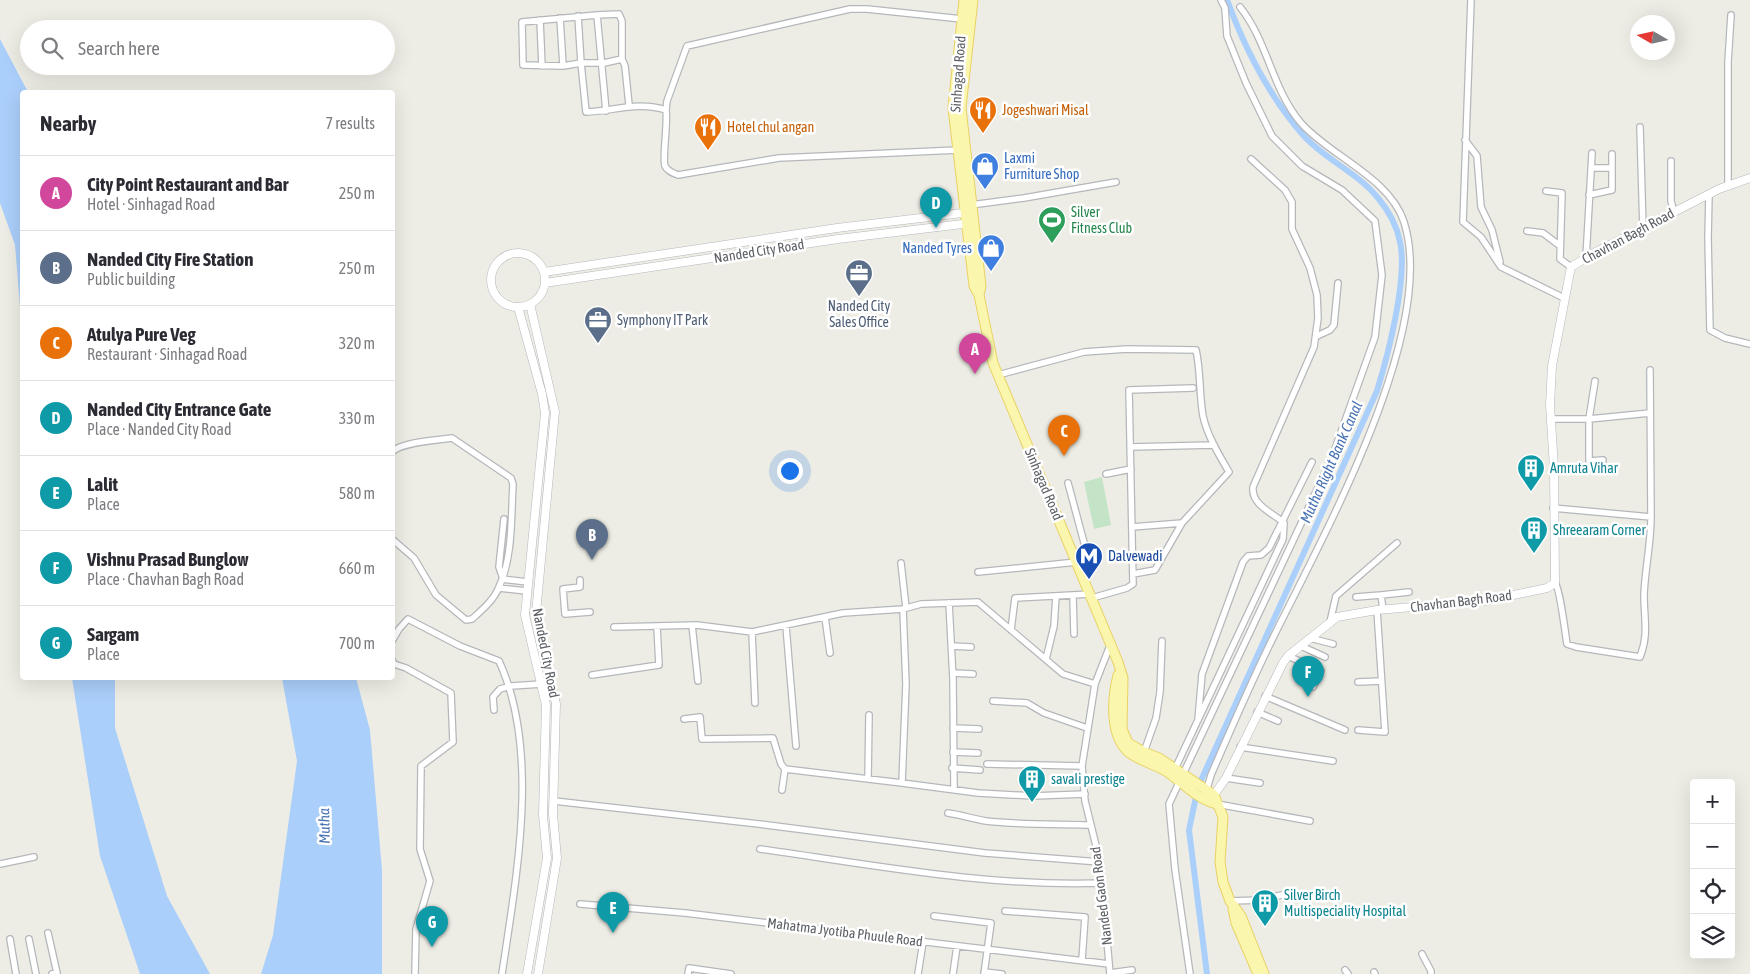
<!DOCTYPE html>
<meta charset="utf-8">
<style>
body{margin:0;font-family:"Asap Condensed",sans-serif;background:#f2f2f3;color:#2b2b33}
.controls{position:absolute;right:15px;bottom:15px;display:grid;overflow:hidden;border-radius:5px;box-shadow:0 5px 20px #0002}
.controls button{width:45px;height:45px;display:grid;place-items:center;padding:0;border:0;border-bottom:1px solid #e1e1e2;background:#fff;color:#2b2b33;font:25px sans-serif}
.compass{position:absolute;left:1630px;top:15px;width:45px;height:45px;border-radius:50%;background:#fff;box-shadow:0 5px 20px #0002;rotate:279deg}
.you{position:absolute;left:789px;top:470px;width:18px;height:18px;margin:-12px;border:4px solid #fff;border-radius:50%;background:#1a73e8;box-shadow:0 0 0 8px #1a73e833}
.badge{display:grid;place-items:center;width:32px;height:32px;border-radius:50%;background:#df583a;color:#fff;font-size:16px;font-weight:700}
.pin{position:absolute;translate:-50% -41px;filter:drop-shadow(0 1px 2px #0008)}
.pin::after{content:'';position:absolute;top:26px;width:18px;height:15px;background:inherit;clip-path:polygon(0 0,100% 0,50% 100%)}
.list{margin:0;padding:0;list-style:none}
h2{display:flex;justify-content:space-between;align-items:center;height:65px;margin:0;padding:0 20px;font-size:21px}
h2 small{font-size:16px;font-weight:400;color:#7c7c81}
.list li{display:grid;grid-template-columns:32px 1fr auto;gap:15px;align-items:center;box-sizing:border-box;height:75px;padding:0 20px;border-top:1px solid #e1e1e2}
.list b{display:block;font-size:19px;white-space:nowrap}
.list p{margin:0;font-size:16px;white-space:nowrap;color:#7c7c81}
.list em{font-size:16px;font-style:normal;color:#7c7c81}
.icon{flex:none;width:28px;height:28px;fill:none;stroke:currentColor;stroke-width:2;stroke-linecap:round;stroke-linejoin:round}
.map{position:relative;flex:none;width:1750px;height:974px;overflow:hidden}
.search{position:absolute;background:#fff;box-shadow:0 5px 20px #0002;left:20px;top:20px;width:375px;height:55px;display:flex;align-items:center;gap:12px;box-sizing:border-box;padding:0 18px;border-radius:28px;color:#7c7c81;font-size:19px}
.panel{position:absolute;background:#fff;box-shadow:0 5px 20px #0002;left:20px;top:90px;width:375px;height:590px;border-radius:5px}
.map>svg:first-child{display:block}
</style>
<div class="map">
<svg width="1750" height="974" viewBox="0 0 1750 974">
<rect width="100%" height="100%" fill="#eeede5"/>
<!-- green -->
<path fill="#c3e4c7" d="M1102 477 1111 525 1094 529 1084 482Z"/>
<!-- water -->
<path fill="#aacffa" d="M0 39 28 92H22V331L15 245 0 203Z
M72 678H115V728L167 896 210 974H140L100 856Z
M282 678H356L370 730 382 870V974H261L273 935 297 761Z"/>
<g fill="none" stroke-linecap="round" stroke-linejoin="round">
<!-- canal -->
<path stroke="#aacffa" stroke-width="6" d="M1207 974 1189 830 1198 787 1377 391C1388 355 1408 278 1400 242 1397 226 1388 210 1378 198 1357 172 1324 159 1303 135 1268 95 1245 49 1227 0"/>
<!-- street casing -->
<g stroke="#b5b7bb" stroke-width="8">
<path id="street" d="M1471 0 1463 222 1481 237 1501 267 1564 298
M597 15 619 14 622 21V59
M578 16 581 63H604L622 59 625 66 629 105
M560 18 563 66
M540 20 542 66
M666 110 667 101 687 46 850 9H867L962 19
M606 111 597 15 522 22 523 65 563 66 581 63 586 112C613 111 639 101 666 110 668 124 662 159 665 166 667 171 673 173 678 175L779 158 958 150
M1640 127 1643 229
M1465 140 1477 156 1481 207 1492 230 1500 262
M1671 161V201L1674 212
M1591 168H1612
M1728 185V62L1731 15
M1546 191 1562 193 1560 259 1571 267
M1709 194 1708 238 1710 330 1725 338 1750 344
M1589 195 1612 190V154
M971 205 1024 198 1116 182
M1527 231 1543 233 1559 245
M1586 258 1592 153
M1317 336 1330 330 1334 325 1338 283
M1650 370 1651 517
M998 375 1084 352 1127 349 1196 350C1201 372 1199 394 1203 416 1207 435 1219 455 1229 472L1182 523 1132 527
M1595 381 1589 419 1650 413
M1552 419H1589V461L1603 460
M1130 447 1214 445
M392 452C401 442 438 440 452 438L511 478 513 484C511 517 513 557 499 587 494 600 482 610 472 619L466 620 436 595 414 558 392 539
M1106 474 1131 469
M1553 508 1651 517C1651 543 1645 569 1644 595 1644 619 1649 634 1640 657L1576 647 1567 644C1565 632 1560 588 1555 583
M901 563 906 608
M978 572 1077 562 1084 559 1086 550 1068 483
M1133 574 1155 570 1182 523
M502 576 499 567 504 519
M502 579 528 582
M580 580V587L563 589 565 614 590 612
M499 588 527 591
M1073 595 1074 634
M1356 597 1381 595
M1092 598 1127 588 1133 584 1129 390 1193 388
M949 603 953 679 954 788
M903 609 906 684 902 783 978 793 1033 796 1085 794
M1383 610 1381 595 1409 592
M825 617 830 653
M1330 622 1336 596 1397 543
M692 625 698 681
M786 626 796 746
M614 627 697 625 752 632 843 613 903 609 921 604 978 602 1063 674 1095 684
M1011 630 1015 598 1091 594
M752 632 755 703
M1310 638 1333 644
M392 641 399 629 408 619 460 646 499 661C541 752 516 878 502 974
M952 646 971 647
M1301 646 1325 657
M1288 656 1321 671 1313 687
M1046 659 1054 626 1056 596
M392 660 394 664 406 668 451 693 453 742 421 766 420 849 430 881 416 929 415 974
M953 673 973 674
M592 675 659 665 657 627
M1358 682 1381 681
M1265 696 1345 730
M993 701 1027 703 1044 713 1087 728
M494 710 493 697 500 689 511 686 542 684
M1257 712 1278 721
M684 719 700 717 702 739 773 738 781 764 785 769
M1198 720 1202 674 1243 562 1248 556 1261 555 1269 548 1312 462
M953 728 979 729
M1358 730 1385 732 1377 610
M1240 747 1333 761
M953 752 978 753
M1143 755 1156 718 1160 692 1162 641
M987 764 1082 766
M952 768 980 770
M1174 771 1283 539 1284 523C1273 513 1251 505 1253 487L1314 347 1318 318 1317 295 1310 268 1292 229V202L1285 190 1251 159
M1226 778 1260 783
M868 779 869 715
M782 790 785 769 902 783
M1206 792 1211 775C1230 731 1249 687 1270 644 1319 543 1439 332 1404 222 1390 178 1330 156 1301 123 1272 89 1268 42 1240 7
M554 801 759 824 985 853 1100 862
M1217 804 1310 821
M948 813C961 815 974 819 986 821 1021 825 1056 824 1091 825
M760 849C874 865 987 887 1102 883
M0 864 34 857
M1230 901 1262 900 1289 893 1301 894
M580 904 685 913 1109 964
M1005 911 1085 917 1082 960
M934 916 991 923 984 974
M48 933 57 973 52 974
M10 939 16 974
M29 939 36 974
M1422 954 1431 971V974
M1345 970 1348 974
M984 972 1002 974
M1374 972 1375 974
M1110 973 1132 970
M688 974 689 968 731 974
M918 974 923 942
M953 974 957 946
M1110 974 1100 862 1085 801 1082 766 1095 684 1111 643
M1190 974 1175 869 1169 804 1331 460 1375 337 1382 275 1375 221 1342 190 1302 166 1272 136 1246 83 1227 36 1225 8 1221 0"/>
</g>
<!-- secondary casing -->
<g stroke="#b4b7bc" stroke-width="9">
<path id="secondary" d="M491 280a27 27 0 1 1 54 0a27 27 0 1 1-54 0Z
M544 272 837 228 971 212
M545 283 838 239 971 223
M530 304 555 412 536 613 556 704 553 814 557 858 538 974
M518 307 542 394 545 413 525 615 546 705 543 815 547 858 527 974
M1214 795 1226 778 1283 663 1288 656 1337 617 1377 610 1485 601 1547 588 1555 583 1554 468 1550 405 1552 366 1571 267 1596 252 1719 189 1750 178"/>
</g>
<!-- primary casing -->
<g stroke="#e9d163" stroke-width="11">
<path id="primary" d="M964 0 953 108 974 286 979 295 993 363 1118 662 1123 678 1122 729 1128 743 1144 752 1159 758 1214 795 1223 817 1220 862 1223 882 1230 901 1241 916 1264 974
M973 0 961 108 981 286 979 295
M1118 675C1112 699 1109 738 1131 754 1143 762 1157 765 1169 773 1184 784 1199 800 1217 804
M1233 909 1236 923 1258 974"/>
</g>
<!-- street -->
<use href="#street" stroke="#fff" stroke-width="5.5"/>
<!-- secondary -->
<use href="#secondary" stroke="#fff" stroke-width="8"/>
<!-- primary -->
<use href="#primary" stroke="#faf6ae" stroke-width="9"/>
</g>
<!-- icons -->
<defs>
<g id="restaurant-pin" transform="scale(1.4375)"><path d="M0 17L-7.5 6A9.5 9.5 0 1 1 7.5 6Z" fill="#e8710a" stroke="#fff"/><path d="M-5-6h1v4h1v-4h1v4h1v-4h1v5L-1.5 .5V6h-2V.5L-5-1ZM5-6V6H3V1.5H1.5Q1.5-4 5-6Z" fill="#fff"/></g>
<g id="shop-pin" transform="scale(1.4375)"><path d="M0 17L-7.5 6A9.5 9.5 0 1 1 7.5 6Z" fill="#3f7fe0" stroke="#fff"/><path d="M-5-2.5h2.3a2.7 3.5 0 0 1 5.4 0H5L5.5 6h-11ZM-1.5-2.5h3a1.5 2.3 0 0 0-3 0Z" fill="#fff"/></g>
<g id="stadium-pin" transform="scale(1.4375)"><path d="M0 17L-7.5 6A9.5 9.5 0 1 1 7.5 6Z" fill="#2e9e5b" stroke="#fff"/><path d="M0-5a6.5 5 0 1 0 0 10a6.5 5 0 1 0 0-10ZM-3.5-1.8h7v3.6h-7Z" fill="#fff"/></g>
<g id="office-pin" transform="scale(1.4375)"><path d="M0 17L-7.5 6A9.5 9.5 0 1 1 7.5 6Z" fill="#5c6f8a" stroke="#fff"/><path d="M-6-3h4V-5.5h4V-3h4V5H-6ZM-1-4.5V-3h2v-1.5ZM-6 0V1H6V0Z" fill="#fff"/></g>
<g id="building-pin" transform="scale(1.4375)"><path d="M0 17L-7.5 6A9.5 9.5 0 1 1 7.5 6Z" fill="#0f9aa8" stroke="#fff"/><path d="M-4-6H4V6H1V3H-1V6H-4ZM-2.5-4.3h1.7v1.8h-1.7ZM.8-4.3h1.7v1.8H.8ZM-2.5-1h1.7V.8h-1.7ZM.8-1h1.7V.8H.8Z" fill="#fff"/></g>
<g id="metro-pin" transform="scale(1.4375)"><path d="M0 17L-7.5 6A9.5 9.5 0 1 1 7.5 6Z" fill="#1a4fb4" stroke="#fff"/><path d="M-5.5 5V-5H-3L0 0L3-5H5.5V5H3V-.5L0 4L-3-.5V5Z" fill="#fff"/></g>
</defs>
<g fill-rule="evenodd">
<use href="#restaurant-pin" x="983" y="110"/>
<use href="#restaurant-pin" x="708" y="127"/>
<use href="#shop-pin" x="985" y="166"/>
<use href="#stadium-pin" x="1052" y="220"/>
<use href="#shop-pin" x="991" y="248"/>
<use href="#office-pin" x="859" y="273"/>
<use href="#office-pin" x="598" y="320"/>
<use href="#building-pin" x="1531" y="468"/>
<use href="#building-pin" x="1534" y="530"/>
<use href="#metro-pin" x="1089" y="556"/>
<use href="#building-pin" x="1032" y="779"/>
<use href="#building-pin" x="1265" y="903"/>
</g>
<g text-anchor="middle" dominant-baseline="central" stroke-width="5" stroke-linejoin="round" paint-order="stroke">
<!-- street labels -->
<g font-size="14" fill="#5d6065" stroke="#fff">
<text transform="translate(958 74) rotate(-86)">Sinhagad Road</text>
<text transform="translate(1628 236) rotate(-28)">Chavhan Bagh Road</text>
<text transform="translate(759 251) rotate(-9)">Nanded City Road</text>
<text transform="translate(1044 484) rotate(67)">Sinhagad Road</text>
<text transform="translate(1461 601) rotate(-7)">Chavhan Bagh Road</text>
<text transform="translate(546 653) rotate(79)">Nanded City Road</text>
<text transform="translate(1101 896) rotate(-97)">Nanded Gaon Road</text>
<text transform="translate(845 932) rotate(7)">Mahatma Jyotiba Phuule Road</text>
</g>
<!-- food labels -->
<g font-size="14" fill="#c56008" stroke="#fff" text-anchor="start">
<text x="1002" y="110">Jogeshwari Misal</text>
<text x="727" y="127">Hotel chul angan</text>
</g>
<!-- shop labels -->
<g font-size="14" fill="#366cbe" stroke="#fff" text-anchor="start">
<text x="1004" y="158">Laxmi<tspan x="1004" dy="16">Furniture Shop</tspan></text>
<text x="972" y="248" text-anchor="end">Nanded Tyres</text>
</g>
<!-- leisure labels -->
<g font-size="14" fill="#27864d" stroke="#fff" text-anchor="start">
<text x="1071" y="212">Silver<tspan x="1071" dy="16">Fitness Club</tspan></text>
</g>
<!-- service labels -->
<g font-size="14" fill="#4e5e75" stroke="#fff">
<text x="859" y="306">Nanded City<tspan x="859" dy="16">Sales Office</tspan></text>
<text x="617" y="320" text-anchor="start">Symphony IT Park</text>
</g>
<!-- culture labels -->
<g font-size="14" fill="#0d838f" stroke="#fff" text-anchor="start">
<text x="1550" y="468">Amruta Vihar</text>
<text x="1553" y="530">Shreearam Corner</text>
<text x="1051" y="779">savali prestige</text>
<text x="1284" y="895">Silver Birch<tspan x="1284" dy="16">Multispeciality Hospital</tspan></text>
</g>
<!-- transit labels -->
<g font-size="14" fill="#164399" stroke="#fff" text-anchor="start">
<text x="1108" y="556">Dalvewadi</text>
</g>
<!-- water labels -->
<g font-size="15" font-style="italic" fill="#4a73b4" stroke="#fff">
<text transform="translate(1331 462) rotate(-66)">Mutha Right Bank Canal</text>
<text transform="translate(324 826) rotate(-91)">Mutha</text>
</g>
</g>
</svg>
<div class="controls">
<button>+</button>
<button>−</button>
<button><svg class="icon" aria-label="locate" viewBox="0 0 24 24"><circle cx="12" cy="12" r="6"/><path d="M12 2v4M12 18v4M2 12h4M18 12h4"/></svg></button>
<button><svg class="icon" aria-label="layers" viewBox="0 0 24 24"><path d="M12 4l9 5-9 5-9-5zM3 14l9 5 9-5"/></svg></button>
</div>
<svg class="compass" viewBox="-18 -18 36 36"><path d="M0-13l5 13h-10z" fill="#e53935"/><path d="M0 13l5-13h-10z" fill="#7c7c81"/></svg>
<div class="you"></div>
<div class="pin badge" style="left:975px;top:374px;background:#d1479c">A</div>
<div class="pin badge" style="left:592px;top:560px;background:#5c6f8a">B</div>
<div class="pin badge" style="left:1064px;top:456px;background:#e8710a">C</div>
<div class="pin badge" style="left:936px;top:228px;background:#0f9aa8">D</div>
<div class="pin badge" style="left:613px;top:933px;background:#0f9aa8">E</div>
<div class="pin badge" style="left:1308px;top:697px;background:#0f9aa8">F</div>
<div class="pin badge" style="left:432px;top:947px;background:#0f9aa8">G</div>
<div class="search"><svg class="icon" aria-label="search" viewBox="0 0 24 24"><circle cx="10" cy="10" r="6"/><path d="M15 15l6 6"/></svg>Search here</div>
<section class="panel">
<h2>Nearby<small>7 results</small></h2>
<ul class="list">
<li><span class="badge" style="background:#d1479c">A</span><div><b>City Point Restaurant and Bar</b><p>Hotel · Sinhagad Road</p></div><em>250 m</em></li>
<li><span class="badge" style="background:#5c6f8a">B</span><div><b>Nanded City Fire Station</b><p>Public building</p></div><em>250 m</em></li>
<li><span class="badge" style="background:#e8710a">C</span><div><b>Atulya Pure Veg</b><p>Restaurant · Sinhagad Road</p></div><em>320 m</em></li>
<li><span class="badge" style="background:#0f9aa8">D</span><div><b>Nanded City Entrance Gate</b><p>Place · Nanded City Road</p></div><em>330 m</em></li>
<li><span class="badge" style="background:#0f9aa8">E</span><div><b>Lalit</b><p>Place</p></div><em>580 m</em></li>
<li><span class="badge" style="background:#0f9aa8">F</span><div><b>Vishnu Prasad Bunglow</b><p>Place · Chavhan Bagh Road</p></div><em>660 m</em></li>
<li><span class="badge" style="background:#0f9aa8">G</span><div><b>Sargam</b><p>Place</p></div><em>700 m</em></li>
</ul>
</section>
</div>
